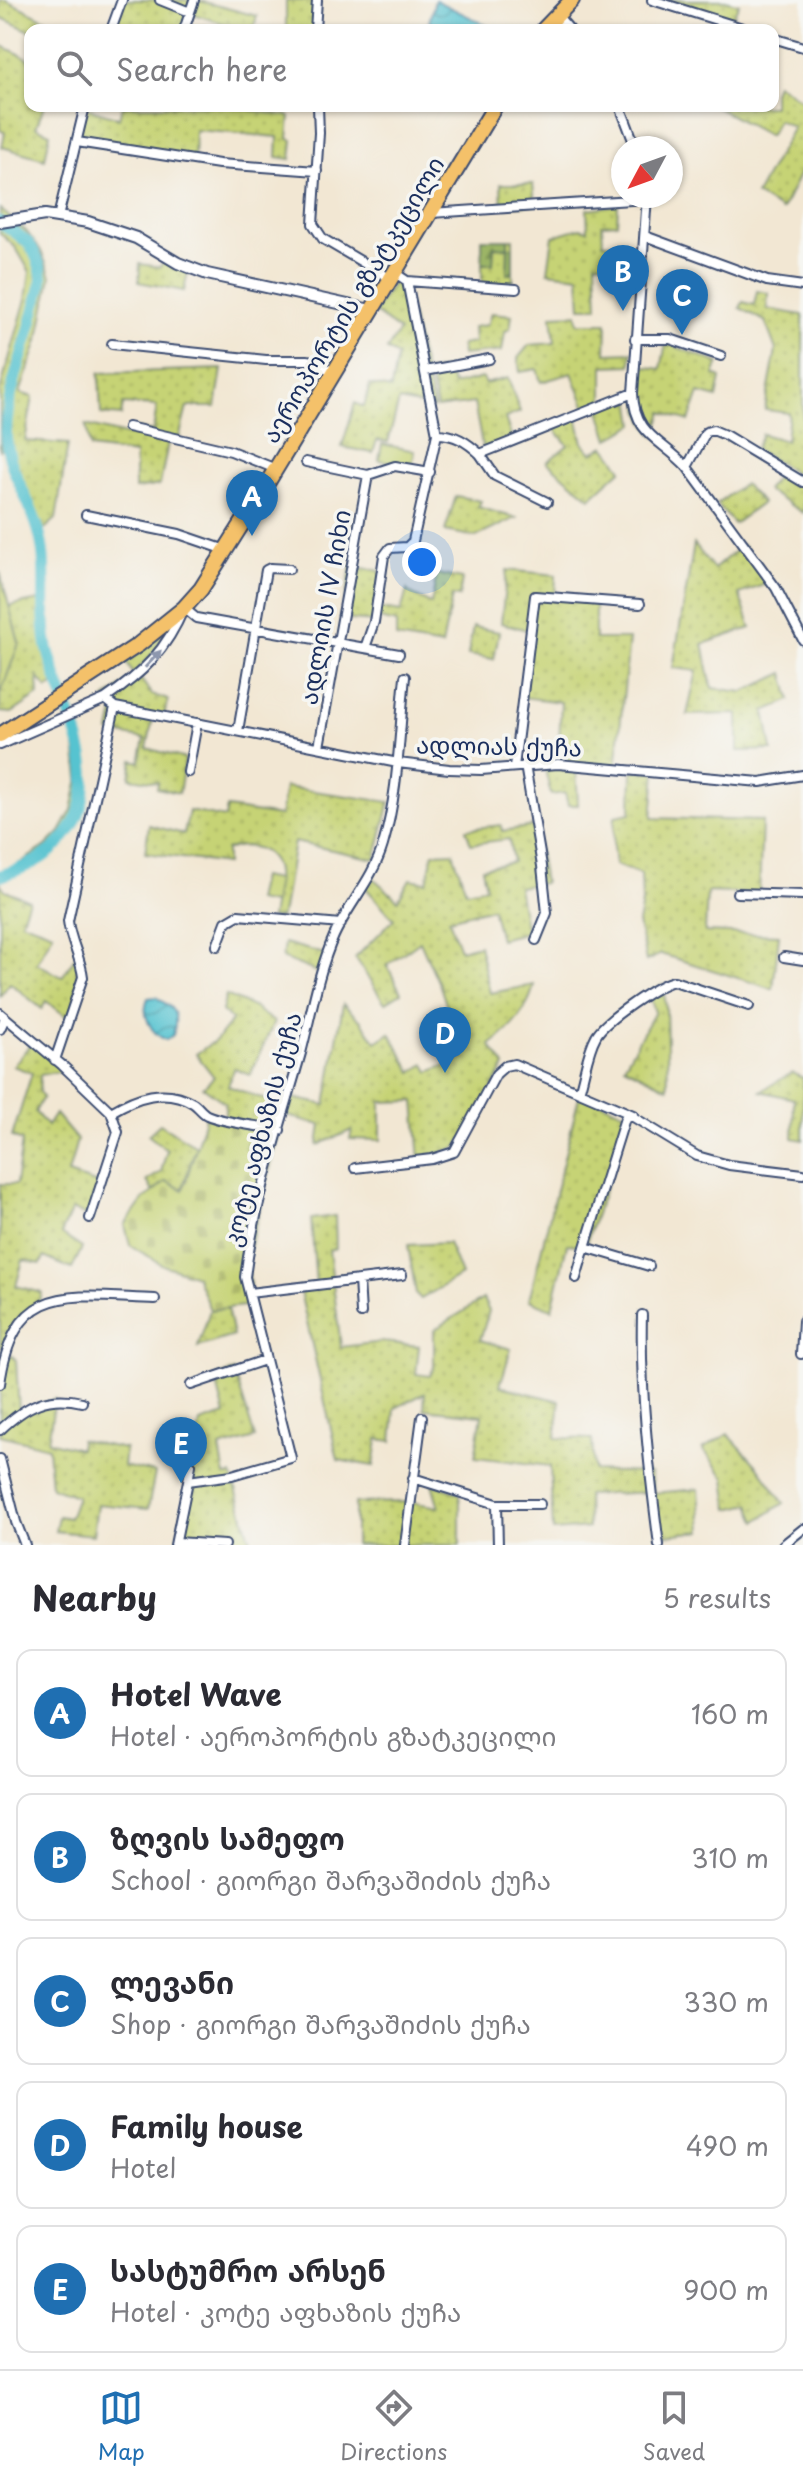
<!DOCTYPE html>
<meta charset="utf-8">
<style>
body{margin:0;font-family:"Playpen Sans","Noto Sans Georgian",sans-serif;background:#f7f7f7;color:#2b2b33}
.compass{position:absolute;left:611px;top:136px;width:72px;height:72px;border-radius:50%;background:#fff;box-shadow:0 2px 6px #0004;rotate:229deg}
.you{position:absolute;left:422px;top:562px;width:28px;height:28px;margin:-20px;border:6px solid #fff;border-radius:50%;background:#1a73e8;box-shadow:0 0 0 12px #1a73e833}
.badge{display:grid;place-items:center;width:52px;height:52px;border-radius:50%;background:#1f6fb2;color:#fff;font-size:26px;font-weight:700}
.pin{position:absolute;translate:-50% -66px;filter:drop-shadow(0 2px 4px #0008)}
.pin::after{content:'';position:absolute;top:42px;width:28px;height:24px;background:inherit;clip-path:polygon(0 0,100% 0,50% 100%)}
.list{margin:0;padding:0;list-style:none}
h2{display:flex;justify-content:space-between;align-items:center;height:104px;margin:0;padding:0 32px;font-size:34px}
h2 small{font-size:26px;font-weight:400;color:#7c7c81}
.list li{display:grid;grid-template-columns:52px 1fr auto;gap:24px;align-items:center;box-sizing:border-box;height:128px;margin:0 16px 16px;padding:0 16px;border:2px solid #e1e1e2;border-radius:16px}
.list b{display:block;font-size:30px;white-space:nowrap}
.list p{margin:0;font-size:26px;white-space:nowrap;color:#7c7c81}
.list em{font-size:26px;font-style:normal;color:#7c7c81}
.icon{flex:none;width:44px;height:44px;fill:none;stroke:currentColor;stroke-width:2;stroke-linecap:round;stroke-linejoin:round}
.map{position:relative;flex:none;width:803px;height:1545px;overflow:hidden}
.search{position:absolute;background:#fff;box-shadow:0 2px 6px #0004;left:24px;right:24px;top:24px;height:88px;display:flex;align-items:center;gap:20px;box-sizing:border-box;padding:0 28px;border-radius:16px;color:#7c7c81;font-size:30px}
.sheet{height:824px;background:#fff}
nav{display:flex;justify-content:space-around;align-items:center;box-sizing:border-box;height:112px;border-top:2px solid #e1e1e2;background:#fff;font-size:22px;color:#7c7c81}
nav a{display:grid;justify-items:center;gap:4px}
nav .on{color:#1f6fb2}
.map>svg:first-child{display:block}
</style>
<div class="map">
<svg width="803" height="1545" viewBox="0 0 803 1545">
<defs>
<pattern id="grass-dots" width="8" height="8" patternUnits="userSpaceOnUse" patternTransform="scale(2)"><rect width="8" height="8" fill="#c6d374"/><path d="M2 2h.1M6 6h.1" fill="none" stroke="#aab567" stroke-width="1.8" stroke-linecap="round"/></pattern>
<pattern id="forest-firs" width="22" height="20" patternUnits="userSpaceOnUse" patternTransform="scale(2)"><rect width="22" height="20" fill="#9cb566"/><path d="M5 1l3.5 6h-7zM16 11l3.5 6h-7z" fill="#7e9457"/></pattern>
<pattern id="cemetery-stones" width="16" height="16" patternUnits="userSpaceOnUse" patternTransform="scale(2)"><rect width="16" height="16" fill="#c6d374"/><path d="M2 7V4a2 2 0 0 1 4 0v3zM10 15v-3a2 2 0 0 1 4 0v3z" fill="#aab567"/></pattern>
<pattern id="water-waves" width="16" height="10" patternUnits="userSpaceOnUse" patternTransform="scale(2)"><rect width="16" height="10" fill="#57c3d0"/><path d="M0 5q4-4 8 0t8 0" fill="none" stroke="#479fac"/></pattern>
</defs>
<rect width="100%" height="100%" fill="#f6f6f2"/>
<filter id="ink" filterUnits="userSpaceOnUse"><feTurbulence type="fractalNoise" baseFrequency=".0125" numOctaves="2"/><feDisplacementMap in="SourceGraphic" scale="16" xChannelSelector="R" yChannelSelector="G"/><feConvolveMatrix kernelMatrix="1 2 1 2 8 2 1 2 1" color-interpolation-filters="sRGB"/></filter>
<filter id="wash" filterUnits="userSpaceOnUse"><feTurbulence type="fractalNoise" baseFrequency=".006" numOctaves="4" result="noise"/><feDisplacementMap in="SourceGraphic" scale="32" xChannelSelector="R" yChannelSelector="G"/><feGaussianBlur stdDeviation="1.8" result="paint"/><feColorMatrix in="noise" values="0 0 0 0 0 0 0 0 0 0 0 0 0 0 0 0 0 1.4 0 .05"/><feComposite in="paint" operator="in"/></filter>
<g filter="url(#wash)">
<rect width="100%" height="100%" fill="#f2e7d3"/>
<!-- grass -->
<path fill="url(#grass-dots)" stroke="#708169" stroke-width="2" d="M0 0H6L67 30 30 31 0 17Z
M122 0H160L170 4 172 0H196L257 16 253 30H244L190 13 184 30H111Z
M317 0 315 30H286V1Z
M663 0H725L739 4 731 21Z
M0 45 30 59V106H44L36 127 50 133 45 159 2 147 5 133 0 130Z
M776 83 803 101V167L782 210 756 195 793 127 778 120 769 136 714 106H773V92Z
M122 106H222L290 116 288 139 293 140 291 159 277 157 278 137 195 130 194 161 77 142 84 107 119 118Z
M501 184H533L535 204 502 207Z
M618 205 617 223 602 224 603 243H621L619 263 596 262 598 307H581L579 276 548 272 553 236 580 228 588 230 587 209Z
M0 209 26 231 41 251 51 276 39 338 20 393 33 397 25 441 68 444 56 519 40 533 23 496 7 446 0 450V391L26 299 30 272 16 248 0 233Z
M482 239H513V282L482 284Z
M166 256 189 267 184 291 139 282 140 264 160 267Z
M395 280 404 287 434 408 399 401 388 442 377 440 373 453 342 447 355 403 364 407 370 385 391 389 397 356 387 350 399 331 374 312Z
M757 291 768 293 767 309 803 315V477L755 449 762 434 786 441 789 413 765 410 776 350 765 321 740 308 743 302 754 305Z
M491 313 512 315 510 329 505 331 502 351 462 355 461 345 474 343 473 327 487 325Z
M577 314 578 323H607L606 353 632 352 631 365 603 366V402L586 408 572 373 541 382 537 369 520 372 518 358 529 345 555 343 552 315Z
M666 343 719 363 714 375 721 378 717 398 699 393 689 421 663 412 655 436C635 416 638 391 639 366L661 369Z
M447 368 453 385 482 378 485 384 508 378 520 412 505 418 512 439 483 450 474 403 437 408 429 372Z
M222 369 216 407H187L179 439 169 437 160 485 135 489V454L90 448 86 425 129 436 132 428 153 432 157 406 123 404 121 416 101 414 99 373Z
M631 398 635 424 609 439 599 407Z
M577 416 583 443 592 453 605 446 622 469 590 498 547 462 568 445 553 427Z
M780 473 803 486V513L766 490Z
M744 484 762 503 734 524 717 504Z
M456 496 481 501 478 507 516 518 476 537 445 531Z
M694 544 714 569 742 545 769 583 739 594 751 628 703 644 712 688 744 692 784 673 791 700 765 711 772 750 738 751V714L687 715 697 671 673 668Z
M351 566 381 571 376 608 401 612 407 590 411 594 431 604 437 574 462 579 459 597 452 596 442 646 396 638V623L375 618 374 622 342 619Z
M507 570 556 575 555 597 595 601V639H629L616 769 576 766 578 805H568L565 793 551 795 544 765 558 764 561 702 522 697 531 631 501 623Z
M45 599 47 641 56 683 47 689 38 677 39 695 12 713 0 712V695L19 643 9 606Z
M165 627C161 648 148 660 133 674L125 660Z
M473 627 499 632 494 659 468 655Z
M138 675 152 695 168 700 164 716 154 714 147 748 185 759 179 793 157 788 158 782 130 778 133 760 140 762 145 739 110 732 115 707 105 699Z
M72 722C103 800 79 850 0 876L46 846 60 832 72 810 79 778Z
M632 770 656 772 652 818 762 821 759 894 707 892 705 932 779 935 773 989 661 954 646 961 638 923 642 903 641 874 615 865 613 847 615 816 631 813Z
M285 787 390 802 375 859 294 842 283 910 279 918H271C273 904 278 886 276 872 273 846 245 842 226 850V864L145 853 149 825 184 834 189 811 225 818 227 808 280 816Z
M501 825 502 831 535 826 544 883 518 887 526 932 500 939 492 908 449 919 460 950 479 945 490 993 534 985C528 1011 511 1029 490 1045L505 1066 458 1147 420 1160 415 1101 381 1102V1140L350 1139 352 1130 318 1145 321 1125 284 1115 280 1130 225 1119V1103L203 1087 214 1077 196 1054 216 1040 232 1020 222 1011 226 995 253 1007 274 1022 250 1075 234 1068 228 1086 285 1107 288 1097 326 1105 343 1004 362 1022 376 1042 390 1033 412 1072 425 1064 429 1072 464 1058 440 986 420 941 387 965 401 993 385 1003 355 958 394 919 364 886 371 876 398 900 410 879 427 882 433 853 453 852 466 891 486 887 482 868 513 862 509 839 471 844 466 829Z
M0 883 5 890 29 900 21 921 53 933 37 963 62 977 77 954 82 965 70 1019 46 1001 42 1009 10 983 0 996Z
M284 943 328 955 322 974 282 958Z
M663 985 666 1007 668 1088 624 1066 655 1012 649 994Z
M33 1041 67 1070 40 1075 39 1092 43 1097 35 1112 47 1126 55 1114 77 1140 68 1174 101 1185 90 1218 72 1209 61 1234 82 1248 72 1269 44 1257 41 1264 23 1260 16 1286 42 1293 38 1307 24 1317 7 1351 16 1360 19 1412 55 1399 48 1441 79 1449 80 1440 125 1449 123 1466 155 1473 148 1509 97 1504 93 1535 55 1531 58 1516 69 1518 77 1496 51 1487 48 1447 0 1435V1384L7 1351 0 1345V1184H16L22 1141 12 1137 32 1073 13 1066Z
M792 1073 803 1078V1140L793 1138 794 1099 761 1091Z
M580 1093 630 1115 585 1246 567 1244 552 1309 529 1300Z
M160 1124 196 1146 182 1190 166 1182 153 1192 147 1181 161 1172 167 1150 148 1135Z
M335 1216 336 1248 329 1250 341 1347 382 1342 419 1346 416 1374 430 1376 434 1367V1330L483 1299 489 1311 480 1340 511 1349 500 1386 560 1401 556 1438 592 1439 594 1471 650 1473 653 1492 587 1495 588 1528 553 1531 550 1466 475 1457 482 1415 424 1409 425 1393 395 1408 392 1441 378 1439 374 1466 338 1460 299 1287 316 1285 311 1219Z
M448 1243 461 1275 421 1299 416 1294 408 1245Z
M227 1308 233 1336 198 1347 210 1310Z
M234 1371 255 1438 220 1448 225 1476 232 1475 252 1545H192L177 1542 191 1464 163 1459 168 1433 197 1436 200 1423 225 1415 215 1377Z
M728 1434 758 1467 784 1503 757 1521 750 1504 729 1509 725 1478 703 1449Z
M432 1484 460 1493V1545H355V1503L410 1502 439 1507Z
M699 1489 702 1531 658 1536 653 1493Z"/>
<!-- forest -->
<path fill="url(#forest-firs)" stroke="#5c7262" stroke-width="2" d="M482 239H508V247H513V274H507L508 248 494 247 493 264H482Z"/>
<!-- cemetery -->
<path fill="url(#cemetery-stones)" stroke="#708169" stroke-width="2" d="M206 1115 280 1130 247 1259 252 1305 210 1310 196 1276 163 1265 130 1245 125 1225 143 1200 166 1181 183 1190Z"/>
<!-- park -->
<path fill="#c6d374" stroke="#708169" stroke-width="2" d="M382 444 415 451 412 466 379 460Z
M0 572 19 643 0 695Z
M261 877 277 880 273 904 256 901Z"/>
<!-- water -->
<path fill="url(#water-waves)" stroke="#397997" stroke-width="2" d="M435 0 488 26 486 30H446L429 22Z
M156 997C174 1009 179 1011 173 1035L166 1040C150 1033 141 1014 148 998Z"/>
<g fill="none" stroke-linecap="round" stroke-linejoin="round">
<!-- river -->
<path stroke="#57c3d0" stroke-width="12" d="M0 222C9 229 22 236 29 244 35 252 42 269 42 278 42 288 37 299 35 308 26 349 7 389 6 432 6 470 32 500 40 536 49 572 40 609 47 645 59 705 107 766 73 825 56 854 31 866 0 876"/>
</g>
</g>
<g filter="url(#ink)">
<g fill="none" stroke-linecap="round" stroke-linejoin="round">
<!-- minor casing -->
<g stroke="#3b4b70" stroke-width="12">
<path id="minor" d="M160 0 190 12
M652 0 749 30
M557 15 570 30
M111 30 122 0
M184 30 194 0
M315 30 317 0
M773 38 803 47
M318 106 319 133 313 224 323 239 386 276
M620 106 636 148
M77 142 219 164 317 171
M647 196 633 393C634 435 662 440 687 467L776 588 803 640
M431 213 647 199
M58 217 85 106
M645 236 767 281 803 286
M395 273 407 281 516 289
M635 339H670L721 356
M112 344 266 360H308L328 369
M425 371 489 359
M128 427 231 451 271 467
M437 434C455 434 467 442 480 454L633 393
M480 454 495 476 547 502
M306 462 368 475 395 466 430 472
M687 467 706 432 713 430 725 435 803 482
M86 515 179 534 220 548
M365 648 399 654
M105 699 115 707 398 763 449 769 481 770 558 764 760 782 803 775
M238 731 266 570 270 568 289 569
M0 745 105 699C143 673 166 651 184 608L196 618 365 648 374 622 384 556 390 548 407 547 413 541 437 434 407 281
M319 747 368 475
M525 765 542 866 547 913 536 940
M514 767 535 596 640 604
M188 772 197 723
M737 893 803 895
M217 946 226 922 238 915 341 924
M784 957 803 960
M0 1013 62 1065 111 1112C136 1097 165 1086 193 1103 198 1106 202 1113 207 1115 224 1123 261 1126 280 1130
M0 1029 5 1018
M55 1060 83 977C81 958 70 941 68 921L115 707
M579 1092C585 1074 587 1052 596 1036 604 1021 658 984 674 981L749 1006
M355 1168 432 1159 454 1152 496 1074 505 1066 514 1064 633 1115
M90 1218 118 1132 111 1112
M649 1266 585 1247 625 1118 630 1115 697 1156 729 1165 803 1174
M576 1278 585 1247
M359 1280 361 1313
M249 1293 402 1275
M642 1315C640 1391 649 1469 659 1545
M801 1354 803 1321
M0 1384C14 1280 71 1296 155 1299
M191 1385 265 1360
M0 1430C26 1406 46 1394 82 1402
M0 1459 16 1522 25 1545
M413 1478 497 1504H540
M188 1481 191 1465
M497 1504 498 1545
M177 1542 225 1545
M175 1545 188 1481 232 1475 291 1458 245 1277C255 1201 280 1127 301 1053 311 1015 318 972 334 936 348 905 373 879 383 845 399 791 399 732 405 677
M405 1545 422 1417
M783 1545 803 1529"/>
</g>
<!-- tertiary casing -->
<g stroke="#3b4b70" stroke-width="14">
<path id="tertiary" d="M0 222 45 215 88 222 136 238 178 263 207 274 366 309"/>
</g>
<!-- trunk casing -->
<g stroke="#3b4b70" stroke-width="18">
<path id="trunk" d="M543 30 572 0
M0 735 138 645 184 608 201 589 257 500 495 106"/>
</g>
<!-- minor -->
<use href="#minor" stroke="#fff" stroke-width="8"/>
<!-- tertiary -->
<use href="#tertiary" stroke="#fff" stroke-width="10"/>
<!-- trunk -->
<use href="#trunk" stroke="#f4c16a" stroke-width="14"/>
</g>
<!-- one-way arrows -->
<defs><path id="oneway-solid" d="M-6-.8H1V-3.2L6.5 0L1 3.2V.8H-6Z" transform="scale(2)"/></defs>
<use fill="#8d97ae" href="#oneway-solid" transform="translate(153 659) rotate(-47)"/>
</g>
<g text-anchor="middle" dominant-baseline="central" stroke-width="7" stroke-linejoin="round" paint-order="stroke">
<!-- street labels -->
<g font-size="24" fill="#1b2f5e" stroke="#f6f6f2">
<text transform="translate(352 299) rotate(-59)">აეროპორტის გზატკეცილი</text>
<text transform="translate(324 607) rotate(-80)">ადლიის IV ჩიხი</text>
<text transform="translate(499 745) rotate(1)">ადლიას ქუჩა</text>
<text transform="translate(261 1129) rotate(-75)">კოტე აფხაზის ქუჩა</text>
</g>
</g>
</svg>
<svg class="compass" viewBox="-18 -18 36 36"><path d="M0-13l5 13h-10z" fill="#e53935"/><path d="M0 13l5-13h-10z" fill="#7c7c81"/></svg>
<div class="you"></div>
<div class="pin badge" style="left:252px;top:536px">A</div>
<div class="pin badge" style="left:623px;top:311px">B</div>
<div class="pin badge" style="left:682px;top:335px">C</div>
<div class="pin badge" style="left:445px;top:1073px">D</div>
<div class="pin badge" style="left:181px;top:1483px">E</div>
<div class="search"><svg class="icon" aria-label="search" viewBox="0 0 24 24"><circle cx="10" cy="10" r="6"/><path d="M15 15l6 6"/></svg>Search here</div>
</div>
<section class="sheet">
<h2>Nearby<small>5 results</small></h2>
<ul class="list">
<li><span class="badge">A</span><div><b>Hotel Wave</b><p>Hotel · აეროპორტის გზატკეცილი</p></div><em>160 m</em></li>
<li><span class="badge">B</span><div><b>ზღვის სამეფო</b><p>School · გიორგი შარვაშიძის ქუჩა</p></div><em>310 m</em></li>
<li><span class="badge">C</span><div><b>ლევანი</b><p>Shop · გიორგი შარვაშიძის ქუჩა</p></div><em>330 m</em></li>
<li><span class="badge">D</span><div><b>Family house</b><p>Hotel</p></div><em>490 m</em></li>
<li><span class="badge">E</span><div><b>სასტუმრო არსენ</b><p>Hotel · კოტე აფხაზის ქუჩა</p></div><em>900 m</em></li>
</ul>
</section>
<nav>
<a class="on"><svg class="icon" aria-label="map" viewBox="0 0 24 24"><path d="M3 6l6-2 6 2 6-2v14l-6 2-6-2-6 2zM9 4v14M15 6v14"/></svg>Map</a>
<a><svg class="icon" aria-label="directions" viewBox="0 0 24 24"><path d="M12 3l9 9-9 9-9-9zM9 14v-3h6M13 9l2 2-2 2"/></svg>Directions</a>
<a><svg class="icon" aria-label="saved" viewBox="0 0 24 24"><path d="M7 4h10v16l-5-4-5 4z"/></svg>Saved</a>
</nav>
